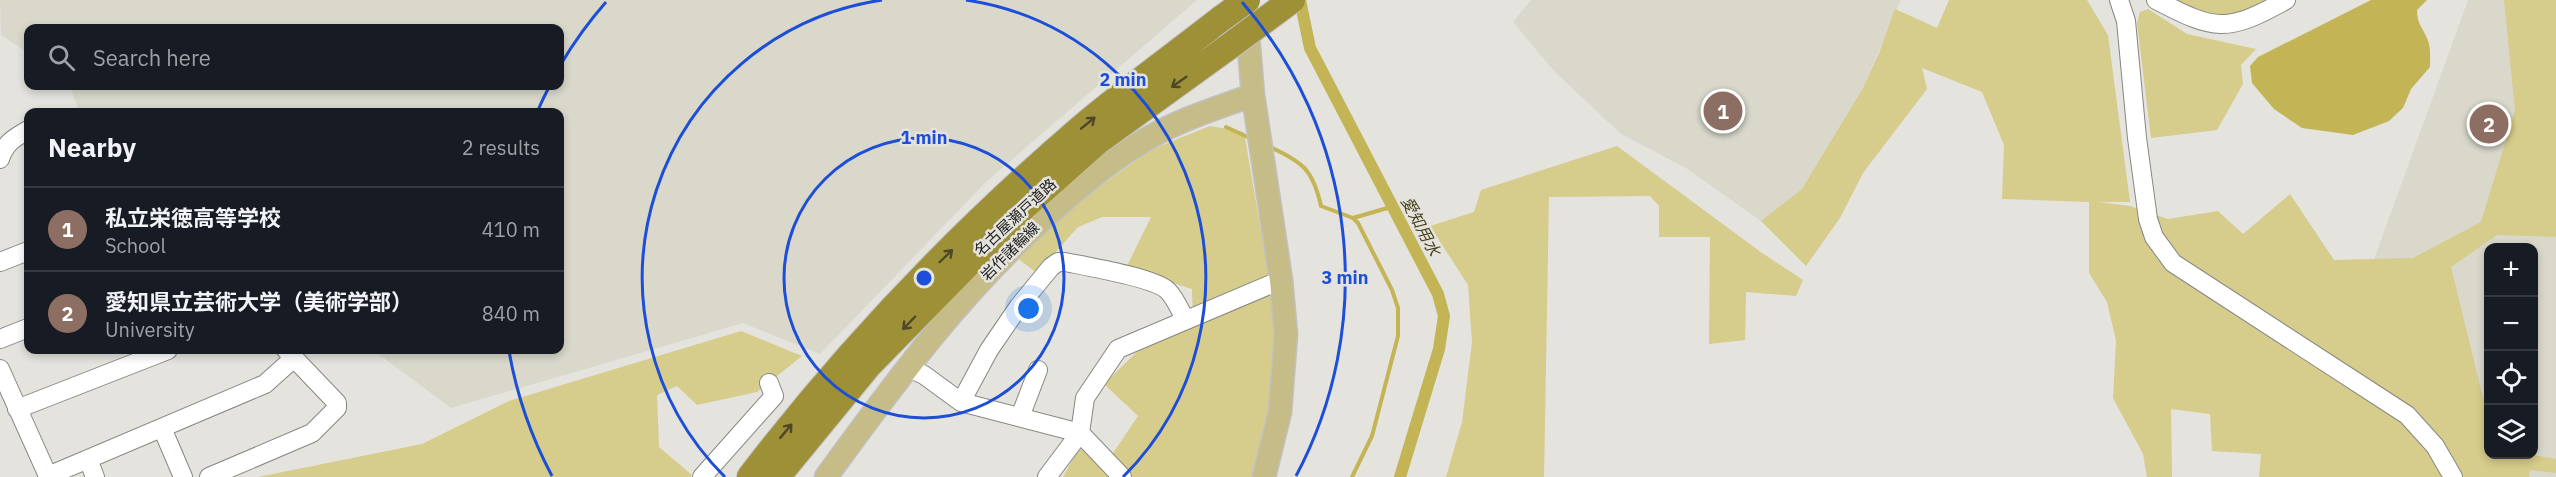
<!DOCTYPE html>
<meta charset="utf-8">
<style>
body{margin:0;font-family:"IBM Plex Sans","Noto Sans JP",sans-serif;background:#20242c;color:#f1f3f6}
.controls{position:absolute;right:18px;bottom:18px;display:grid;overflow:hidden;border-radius:12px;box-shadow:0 3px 9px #0003}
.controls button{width:54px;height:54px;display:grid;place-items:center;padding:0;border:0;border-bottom:2px solid #363941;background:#171b24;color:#f1f3f6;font:30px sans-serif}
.you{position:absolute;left:1029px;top:309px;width:21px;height:21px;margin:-15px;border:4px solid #fff;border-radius:50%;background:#1a73e8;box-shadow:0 0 0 9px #1a73e833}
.badge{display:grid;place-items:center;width:39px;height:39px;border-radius:50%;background:#98b3ce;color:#fff;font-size:20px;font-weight:700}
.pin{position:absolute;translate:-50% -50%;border:3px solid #fff;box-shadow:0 2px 6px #0006}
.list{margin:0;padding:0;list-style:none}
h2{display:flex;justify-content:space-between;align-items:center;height:78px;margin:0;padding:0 24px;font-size:26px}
h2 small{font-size:20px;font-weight:400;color:#9ea1a6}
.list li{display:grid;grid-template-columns:39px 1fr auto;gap:18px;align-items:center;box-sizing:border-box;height:84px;padding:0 24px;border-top:2px solid #363941}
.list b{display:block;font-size:22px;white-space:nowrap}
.list p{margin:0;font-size:20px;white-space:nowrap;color:#9ea1a6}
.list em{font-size:20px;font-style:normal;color:#9ea1a6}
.icon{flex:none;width:33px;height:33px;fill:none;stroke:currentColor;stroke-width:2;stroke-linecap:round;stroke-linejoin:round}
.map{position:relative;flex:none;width:2556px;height:477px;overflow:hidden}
.search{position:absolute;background:#171b24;box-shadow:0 3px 9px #0003;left:24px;top:24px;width:540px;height:66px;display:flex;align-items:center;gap:15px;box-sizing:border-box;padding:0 21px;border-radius:12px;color:#9ea1a6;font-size:22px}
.panel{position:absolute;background:#171b24;box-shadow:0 3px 9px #0003;left:24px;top:108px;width:540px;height:246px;border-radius:12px}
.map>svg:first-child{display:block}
</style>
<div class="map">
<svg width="2556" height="477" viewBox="0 0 2556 477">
<rect width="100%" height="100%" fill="#e4e3de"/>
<!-- built -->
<path fill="#d9d8cb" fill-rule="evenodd" d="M0 0H1197L986 182 820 354 743 323 451 408 373 350H560V112H79L70 86H560V28H28V53L1 35Z
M1531 0H1901L1863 88 1802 190 1761 221 1686 168 1621 134 1554 71 1513 22Z
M2468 0H2556V477H2439L2356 309ZM2488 248H2534V454H2488Z"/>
<!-- green -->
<path fill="#d6cc8b" d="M1949 0H2087L2108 35 2130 202H2098L2130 206 2168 219 2218 211 2243 234 2290 194 2334 260 2413 258 2481 222 2515 110 2504 0H2556V237L2497 235 2451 267 2484 402H2488V454L2533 455 2556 459V473L2530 470 2529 477H2259L2261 454 2212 451 2210 414 2171 409 2172 477H2147L2143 454 2113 398 2116 341 2107 302 2089 273V202L2002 199 2004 145 1982 92 1922 68 1927 89 1863 173 1840 218 1806 266 1761 221 1802 189 1863 88 1879 53 1895 9 1937 28Z
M2169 0H2272C2264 4 2255 10 2247 13 2223 21 2191 10 2169 0Z
M2148 9 2187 34 2256 49 2241 65 2243 84 2217 130 2151 138 2137 23 2140 12Z
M1210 126 1244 132 1279 336 1270 427 1254 477H1063L1079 448 1105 465 1138 416 1104 384 1151 338 1193 320 1192 289 1126 268 1151 217H1102L1078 227 1037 273 1017 258 1080 201 1150 150Z
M1617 146 1762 253 1803 280 1796 296 1746 292 1745 340 1709 344 1710 237H1659V206L1650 196 1549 197 1544 477H1446L1462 422 1472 342 1468 285 1430 226 1474 212 1481 190Z
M741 331 802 356 757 392 697 405 677 386 657 395 659 447 692 475 690 477H258L422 444 509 401Z"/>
<!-- water -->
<path fill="#c3b456" d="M2371 0H2427L2417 10C2417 23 2422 27 2427 38 2431 47 2430 57 2430 67L2411 89 2403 108 2389 121 2353 135 2302 128 2274 109 2252 83 2250 66 2258 57Z"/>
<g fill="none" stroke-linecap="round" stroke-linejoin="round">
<!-- stream -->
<path stroke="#c3b456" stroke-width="4" d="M1226 127 1252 139
M1270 147C1303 162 1313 170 1321 206L1353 218 1358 223 1392 290 1398 308V336L1372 436 1352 477
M1353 218 1391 207"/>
<!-- canal -->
<path stroke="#c3b456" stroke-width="12" d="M1300 0 1310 48 1438 294 1444 316 1439 349 1400 477"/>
<!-- minor casing -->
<g stroke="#878782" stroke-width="20">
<path id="minor" d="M2119 0 2126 21 2137 138 2148 219 2154 237 2173 263 2407 415 2435 446 2453 477
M2156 0C2215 31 2227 33 2286 0
M0 159C5 143 14 138 28 130
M0 262 28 251
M0 339 28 328
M907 367 924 375 961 402 1080 433 1122 477
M0 369 48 476 265 384 294 358 286 350
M961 402 989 350 1019 306 1051 267 1058 262H1065C1085 266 1156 278 1168 291 1175 298 1180 310 1185 319
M17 409 168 350
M1020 417 1038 370
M162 428 183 477
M88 459 95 477
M209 477 312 433 337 408V403L294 358
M702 477 774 396 769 383
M1047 477 1080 433 1085 398 1118 349 1281 280"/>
</g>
<!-- major casing -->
<g stroke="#c1c1c1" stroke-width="25">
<path id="major" d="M1245 0 1253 95 1281 280 1286 334 1280 412 1264 477
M826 477C898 378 967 284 1060 204 1089 179 1119 154 1152 136 1184 118 1220 107 1253 95"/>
</g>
<!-- highway casing -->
<g stroke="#c1c1c1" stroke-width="28">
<path id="highway" d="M750 477C847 350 961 231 1082 127 1127 89 1176 54 1222 18
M777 477 868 366 1025 206 1097 142 1227 48"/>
</g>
<!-- minor -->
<use href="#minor" stroke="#fff" stroke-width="18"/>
<!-- major -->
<use href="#major" stroke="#c5bc87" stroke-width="22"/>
<!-- highway -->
<use href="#highway" stroke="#9e9037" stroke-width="26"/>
<!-- highway-bridge casing -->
<g stroke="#c1c1c1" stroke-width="28" stroke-linecap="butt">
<path id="highway-bridge" d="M1222 18 1247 0
M1227 48 1292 0"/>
</g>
<!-- highway-bridge -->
<use href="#highway-bridge" stroke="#9e9037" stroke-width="26"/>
</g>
<!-- one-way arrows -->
<defs><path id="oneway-shaft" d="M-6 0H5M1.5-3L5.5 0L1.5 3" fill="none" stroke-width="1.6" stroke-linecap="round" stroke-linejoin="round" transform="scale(1.5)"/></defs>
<g stroke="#4e4829">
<use href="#oneway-shaft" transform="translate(1179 82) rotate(145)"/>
<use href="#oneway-shaft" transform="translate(1088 123) rotate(-39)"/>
<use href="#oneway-shaft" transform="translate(946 256) rotate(-44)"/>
<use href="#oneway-shaft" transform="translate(909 323) rotate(134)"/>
<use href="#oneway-shaft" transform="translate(786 431) rotate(-50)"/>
</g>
<!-- distance rings -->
<g fill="none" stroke="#1d4ed8" stroke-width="3">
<circle cx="924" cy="278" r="140"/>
<path d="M725 477A281 281 0 0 1 882 0M966 0A281 281 0 0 1 1123 477"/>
<path d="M552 476A421 421 0 0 1 509 351M538 110A421 421 0 0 1 549 87M561 64A421 421 0 0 1 606 2M1242 2A421 421 0 0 1 1296 476"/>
</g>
<g text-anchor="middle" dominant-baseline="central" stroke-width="5" stroke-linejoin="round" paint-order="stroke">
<!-- street labels -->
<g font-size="15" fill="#232221" stroke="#e4e3de">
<text transform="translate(1015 217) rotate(-43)">名古屋瀬戸道路</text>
<text transform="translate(1010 251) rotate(-45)">岩作諸輪線</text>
</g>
<!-- water labels -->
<g font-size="16" font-style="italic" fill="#453e17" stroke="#e4e3de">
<text transform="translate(1421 226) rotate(62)">愛知用水</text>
</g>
</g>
<circle cx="924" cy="278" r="9" fill="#1d4ed8" stroke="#e4e3de" stroke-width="3"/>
<g font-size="18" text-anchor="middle" font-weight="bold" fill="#1d4ed8" stroke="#e4e3de" stroke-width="5" stroke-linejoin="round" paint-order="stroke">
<text x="1123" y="86">2 min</text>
<text x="924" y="144">1 min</text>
<text x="1345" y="284">3 min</text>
</g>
</svg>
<div class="controls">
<button>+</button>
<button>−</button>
<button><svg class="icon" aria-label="locate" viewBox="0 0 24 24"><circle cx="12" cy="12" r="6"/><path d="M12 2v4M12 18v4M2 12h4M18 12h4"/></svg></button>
<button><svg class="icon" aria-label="layers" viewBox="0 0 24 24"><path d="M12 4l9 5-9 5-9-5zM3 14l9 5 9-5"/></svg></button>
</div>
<div class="you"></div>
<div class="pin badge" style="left:1723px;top:111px;background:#8d6e63">1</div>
<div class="pin badge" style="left:2489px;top:124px;background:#8d6e63">2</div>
<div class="search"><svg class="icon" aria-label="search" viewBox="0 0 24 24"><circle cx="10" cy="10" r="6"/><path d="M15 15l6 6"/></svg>Search here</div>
<section class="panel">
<h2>Nearby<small>2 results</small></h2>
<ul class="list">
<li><span class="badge" style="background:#8d6e63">1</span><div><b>私立栄徳高等学校</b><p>School</p></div><em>410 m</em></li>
<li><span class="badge" style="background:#8d6e63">2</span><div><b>愛知県立芸術大学（美術学部）</b><p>University</p></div><em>840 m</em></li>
</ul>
</section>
</div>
